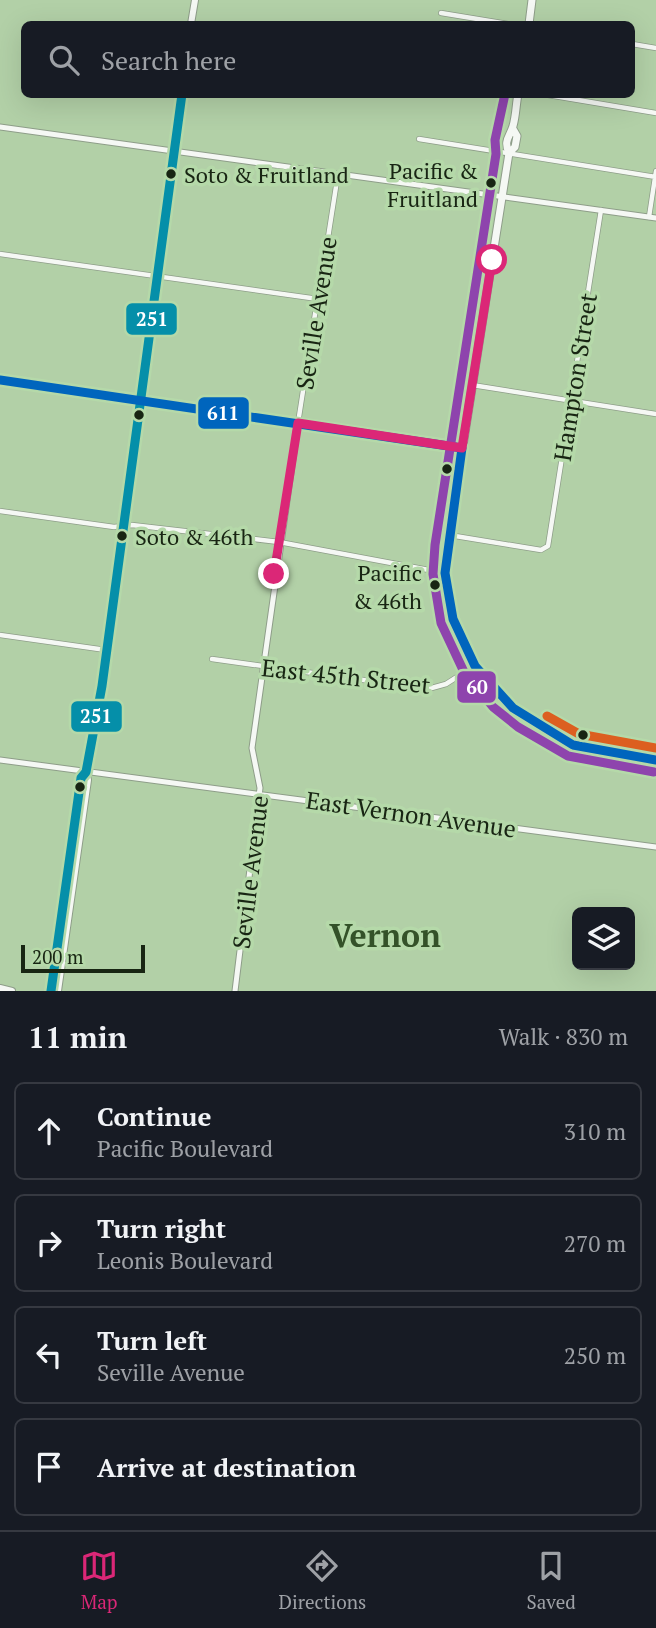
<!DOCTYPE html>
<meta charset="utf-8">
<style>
body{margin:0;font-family:"PT Serif",serif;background:#20242c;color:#f1f3f6}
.controls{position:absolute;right:21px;bottom:21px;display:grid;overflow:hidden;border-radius:10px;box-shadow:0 7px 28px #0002}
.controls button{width:63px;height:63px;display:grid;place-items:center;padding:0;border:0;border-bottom:2px solid #363941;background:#171b24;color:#f1f3f6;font:35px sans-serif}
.scale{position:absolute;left:21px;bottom:18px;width:124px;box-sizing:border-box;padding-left:7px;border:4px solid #182513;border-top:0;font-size:19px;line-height:24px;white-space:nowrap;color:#182513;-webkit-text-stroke:5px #b5d9a9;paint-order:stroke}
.stop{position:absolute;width:21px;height:21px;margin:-16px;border:5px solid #db2777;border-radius:50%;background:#fff}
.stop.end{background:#db2777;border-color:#fff;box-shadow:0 2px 7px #0008}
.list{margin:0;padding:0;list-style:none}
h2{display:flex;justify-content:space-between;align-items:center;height:91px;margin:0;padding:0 28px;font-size:30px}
h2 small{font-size:23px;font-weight:400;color:#9ea1a6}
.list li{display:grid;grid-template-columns:46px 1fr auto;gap:21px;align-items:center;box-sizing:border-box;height:98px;margin:0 14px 14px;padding:0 14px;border:2px solid #363941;border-radius:10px}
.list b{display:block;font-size:26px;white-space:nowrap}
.list p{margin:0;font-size:23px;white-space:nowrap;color:#9ea1a6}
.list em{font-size:23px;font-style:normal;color:#9ea1a6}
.icon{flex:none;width:38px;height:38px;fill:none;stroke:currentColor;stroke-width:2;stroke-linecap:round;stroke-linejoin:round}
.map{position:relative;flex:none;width:656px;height:991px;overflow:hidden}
.search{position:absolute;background:#171b24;box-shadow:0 7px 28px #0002;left:21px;right:21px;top:21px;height:77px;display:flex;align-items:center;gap:18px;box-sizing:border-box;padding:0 24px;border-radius:10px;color:#9ea1a6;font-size:26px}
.sheet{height:539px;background:#171b24}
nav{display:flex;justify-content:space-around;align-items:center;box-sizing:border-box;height:98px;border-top:2px solid #363941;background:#171b24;font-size:19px;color:#9ea1a6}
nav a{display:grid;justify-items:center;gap:4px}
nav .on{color:#db2777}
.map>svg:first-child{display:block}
</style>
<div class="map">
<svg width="656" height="991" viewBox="0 0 656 991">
<rect width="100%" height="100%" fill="#bbceb4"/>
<!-- built -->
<path fill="#b2d0a7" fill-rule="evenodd" d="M0 0H656V991H0ZM24 24H632V94H24ZM577 912H630V965H577Z"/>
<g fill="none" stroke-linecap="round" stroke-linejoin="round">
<!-- minor casing -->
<g stroke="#8e9d89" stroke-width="6">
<path id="minor" d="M441 13 508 24
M632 44 656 48
M542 94 656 113
M419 139 656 177
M649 217 656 171
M0 254 318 299
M472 385 656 414
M298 423 318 295 317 285 322 276 338 174
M0 511 114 527 132 525 279 542 445 573
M449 535 541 550 548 546 601 210
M0 635 106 650
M212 659 428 689 446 684 474 666"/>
</g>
<!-- tertiary casing -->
<g stroke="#8e9d89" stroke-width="7">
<path id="tertiary" d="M0 127 656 218
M0 760 656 847
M235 991 260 788 252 748 298 423"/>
</g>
<!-- secondary casing -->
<g stroke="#8e9d89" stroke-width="8">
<path id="secondary" d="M191 24 195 0
M0 380 462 448
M0 988 12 991
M51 991 81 778 86 772
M58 991 88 780 86 772 102 686 182 94"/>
</g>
<!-- primary casing -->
<g stroke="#8e9d89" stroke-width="9">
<path id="primary" d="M529 24 532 0
M518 94C516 104 516 116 513 126 510 137 503 140 509 153L447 547 445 573 453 619 475 666 502 698 524 717 566 738 573 745 656 760
M509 153 515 147 517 136 513 129
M566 738 574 736 656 751"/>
</g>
<!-- minor -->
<use href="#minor" stroke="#f5f8f4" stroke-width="4.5"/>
<!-- tertiary -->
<use href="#tertiary" stroke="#f5f8f4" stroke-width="5"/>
<!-- secondary -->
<use href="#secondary" stroke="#f5f8f4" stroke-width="6"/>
<!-- primary -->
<use href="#primary" stroke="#f5f8f4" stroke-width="7"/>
<!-- bus-1 casing -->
<g stroke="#b5d9a9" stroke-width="14">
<path id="bus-1" d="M51 991 81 778 86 772 102 686 182 94"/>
</g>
<!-- bus-2 casing -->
<g stroke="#b5d9a9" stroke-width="14">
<path id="bus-2" d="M0 380 462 448 445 573 453 619 475 666 513 708 573 745 656 760"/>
</g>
<!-- bus-3 casing -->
<g stroke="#b5d9a9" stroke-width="14">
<path id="bus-3" d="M505 94 495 140 496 154 435 545 433 574 441 623 464 672 493 707 518 727 568 756 654 772"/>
</g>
<!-- bus-4 casing -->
<g stroke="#b5d9a9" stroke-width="14">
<path id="bus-4" d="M547 716 579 734 656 748"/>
</g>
<!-- bus-1 -->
<use href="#bus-1" stroke="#058fa9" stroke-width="9"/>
<!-- bus-2 -->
<use href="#bus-2" stroke="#0065bd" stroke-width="9"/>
<!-- bus-3 -->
<use href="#bus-3" stroke="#8e44ad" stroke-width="9"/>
<!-- bus-4 -->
<use href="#bus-4" stroke="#dc5f20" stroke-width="9"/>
</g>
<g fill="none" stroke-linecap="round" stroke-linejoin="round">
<!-- route -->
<path stroke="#db2777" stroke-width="9" d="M274 574 298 423 462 448 492 260"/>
</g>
<!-- markers -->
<g fill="#182513" stroke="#b5d9a9" stroke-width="2.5">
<circle cx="171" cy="174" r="6"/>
<circle cx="491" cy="183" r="6"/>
<circle cx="139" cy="415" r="6"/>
<circle cx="447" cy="469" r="6"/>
<circle cx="122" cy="536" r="6"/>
<circle cx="435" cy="585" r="6"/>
<circle cx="583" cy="735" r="6"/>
<circle cx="80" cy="787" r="6"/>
</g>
<g text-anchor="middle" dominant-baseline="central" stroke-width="7" stroke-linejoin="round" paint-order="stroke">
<!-- bus labels -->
<g font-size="22" fill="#182513" stroke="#b5d9a9" text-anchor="end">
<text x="478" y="170">Pacific &amp;<tspan x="478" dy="28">Fruitland</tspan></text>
<text x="184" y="174" text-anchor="start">Soto &amp; Fruitland</text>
<text x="135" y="536" text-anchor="start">Soto &amp; 46th</text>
<text x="422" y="572">Pacific<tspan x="422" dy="28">&amp; 46th</tspan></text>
</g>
<!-- street labels -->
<g font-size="24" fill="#182513" stroke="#b5d9a9">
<text transform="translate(316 313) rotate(-81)">Seville Avenue</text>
<text transform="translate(575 377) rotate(-81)">Hampton Street</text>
<text transform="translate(346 676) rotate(6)">East 45th Street</text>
<text transform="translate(411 814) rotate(8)">East Vernon Avenue</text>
<text transform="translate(250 872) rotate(-83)">Seville Avenue</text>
</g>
<!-- district labels -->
<g font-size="32" font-weight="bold" fill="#345229" stroke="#b5d9a9">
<text x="385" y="935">Vernon</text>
</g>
</g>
<g stroke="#b5d9a9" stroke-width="2.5">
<rect x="125" y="302" width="53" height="34" rx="7" fill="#058fa9"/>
<rect x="197" y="396" width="53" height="34" rx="7" fill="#0065bd"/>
<rect x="456" y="670" width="41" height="34" rx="7" fill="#8e44ad"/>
<rect x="70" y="700" width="53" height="33" rx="7" fill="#058fa9"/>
</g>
<g font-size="19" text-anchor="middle" font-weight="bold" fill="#fff">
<text x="152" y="326">251</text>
<text x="223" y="420">611</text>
<text x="477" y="694">60</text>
<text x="96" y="723">251</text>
</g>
</svg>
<div class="controls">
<button><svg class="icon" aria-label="layers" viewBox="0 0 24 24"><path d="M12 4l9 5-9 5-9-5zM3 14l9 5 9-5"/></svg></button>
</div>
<div class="scale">200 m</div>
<div class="stop" style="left:492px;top:260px"></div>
<div class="stop end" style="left:274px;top:574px"></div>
<div class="search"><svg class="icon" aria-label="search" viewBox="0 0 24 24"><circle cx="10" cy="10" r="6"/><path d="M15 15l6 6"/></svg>Search here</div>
</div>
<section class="sheet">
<h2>11 min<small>Walk · 830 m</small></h2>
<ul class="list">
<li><svg class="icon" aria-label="ahead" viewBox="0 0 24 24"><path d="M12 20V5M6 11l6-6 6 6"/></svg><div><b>Continue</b><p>Pacific Boulevard</p></div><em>310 m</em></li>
<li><svg class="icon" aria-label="right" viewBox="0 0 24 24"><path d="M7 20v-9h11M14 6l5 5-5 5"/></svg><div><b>Turn right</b><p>Leonis Boulevard</p></div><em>270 m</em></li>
<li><svg class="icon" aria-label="left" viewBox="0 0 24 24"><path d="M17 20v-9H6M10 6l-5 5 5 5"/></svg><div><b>Turn left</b><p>Seville Avenue</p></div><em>250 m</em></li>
<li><svg class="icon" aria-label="arrive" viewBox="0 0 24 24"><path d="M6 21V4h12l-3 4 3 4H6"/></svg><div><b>Arrive at destination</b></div></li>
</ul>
</section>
<nav>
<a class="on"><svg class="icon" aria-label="map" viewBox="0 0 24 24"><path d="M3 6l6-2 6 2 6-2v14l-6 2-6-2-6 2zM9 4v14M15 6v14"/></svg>Map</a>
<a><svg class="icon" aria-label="directions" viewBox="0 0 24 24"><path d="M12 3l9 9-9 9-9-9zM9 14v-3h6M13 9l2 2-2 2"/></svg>Directions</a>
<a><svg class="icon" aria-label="saved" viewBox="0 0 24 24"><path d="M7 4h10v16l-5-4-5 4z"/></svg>Saved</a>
</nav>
